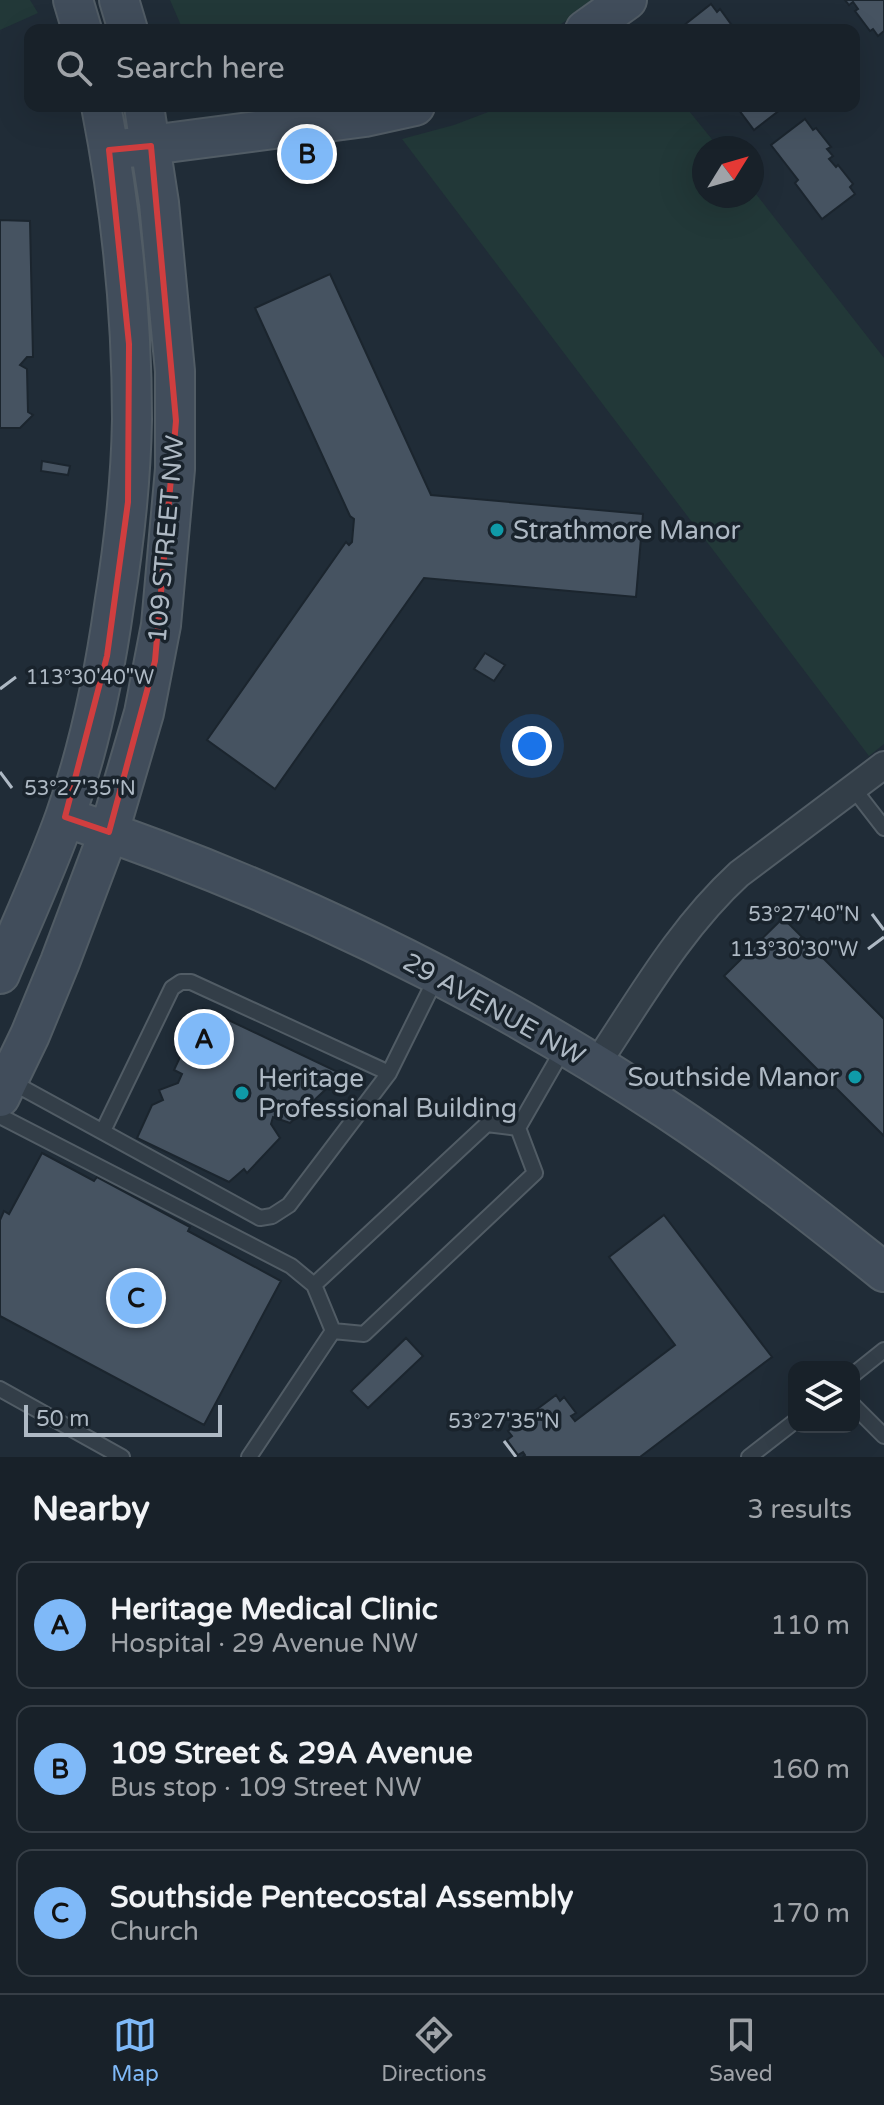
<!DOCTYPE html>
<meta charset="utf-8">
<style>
body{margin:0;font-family:"Varela Round",sans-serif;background:#252e35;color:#f1f3f6}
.controls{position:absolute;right:24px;bottom:24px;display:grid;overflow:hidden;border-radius:16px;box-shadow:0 8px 32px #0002}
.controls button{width:72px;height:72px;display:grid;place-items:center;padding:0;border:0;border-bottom:2px solid #363e46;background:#182129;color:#f1f3f6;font:40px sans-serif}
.compass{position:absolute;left:692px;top:136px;width:72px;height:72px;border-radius:50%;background:#182129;box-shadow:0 8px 32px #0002;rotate:53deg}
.scale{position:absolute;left:24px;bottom:20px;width:198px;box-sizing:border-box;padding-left:8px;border:4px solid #aeb9c4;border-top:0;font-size:22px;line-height:28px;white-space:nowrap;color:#aeb9c4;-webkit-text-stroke:6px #19232c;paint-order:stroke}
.you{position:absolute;left:532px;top:746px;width:28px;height:28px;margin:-20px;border:6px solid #fff;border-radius:50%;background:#1a73e8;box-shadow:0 0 0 12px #1a73e833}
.badge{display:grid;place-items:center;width:52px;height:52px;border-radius:50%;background:#7fb9f8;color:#111;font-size:26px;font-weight:700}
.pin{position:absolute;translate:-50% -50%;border:4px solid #fff;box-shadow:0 2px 8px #0006}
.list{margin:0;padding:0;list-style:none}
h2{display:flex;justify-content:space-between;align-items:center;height:104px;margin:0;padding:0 32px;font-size:34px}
h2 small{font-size:26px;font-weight:400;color:#9fa3a8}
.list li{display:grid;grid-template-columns:52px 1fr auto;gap:24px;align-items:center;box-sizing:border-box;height:128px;margin:0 16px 16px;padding:0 16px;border:2px solid #363e46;border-radius:16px}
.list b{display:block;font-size:30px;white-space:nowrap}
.list p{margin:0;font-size:26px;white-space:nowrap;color:#9fa3a8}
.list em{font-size:26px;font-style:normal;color:#9fa3a8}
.icon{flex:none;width:44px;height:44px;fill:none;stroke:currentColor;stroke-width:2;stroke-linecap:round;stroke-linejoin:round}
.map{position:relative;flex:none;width:884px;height:1457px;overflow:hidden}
.search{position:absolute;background:#182129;box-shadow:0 8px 32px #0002;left:24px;right:24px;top:24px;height:88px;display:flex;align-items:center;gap:20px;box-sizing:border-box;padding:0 28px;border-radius:16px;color:#9fa3a8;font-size:30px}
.sheet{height:536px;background:#182129}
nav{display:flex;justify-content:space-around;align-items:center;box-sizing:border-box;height:112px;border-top:2px solid #363e46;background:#182129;font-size:22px;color:#9fa3a8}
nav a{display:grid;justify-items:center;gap:4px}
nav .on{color:#7fb9f8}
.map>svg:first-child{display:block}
</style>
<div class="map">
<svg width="884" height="1457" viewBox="0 0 884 1457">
<rect width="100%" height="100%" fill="#202c37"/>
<!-- green -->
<path fill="#223838" d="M0 0H30L38 13 0 30Z
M170 0H597L552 30H183Z
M504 106H685L719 148H704V196H752V189L884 358V744L869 756 402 139 454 125Z"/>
<!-- building -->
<path fill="#465361" stroke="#1b252e" stroke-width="2" d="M845 0H884V31L878 36 873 29 870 31 855 11 858 9 853 2 849 5Z
M711 4 717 12 720 9 733 27 730 30H678Z
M736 106H785L754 130Z
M805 119 813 130 816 128 831 147 827 149 833 156 829 159 836 167 838 165 853 184 850 187 855 194 822 219 795 183 798 180 771 145Z
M0 220 30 221 33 357H27L20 365 27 369 28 412 33 415 20 428H0Z
M330 274 431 495 643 514 636 597 424 578 275 789 207 740 346 542 349 545 352 542 354 519 350 516 255 308Z
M42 461 70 466 68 475 41 471Z
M485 653 505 665 494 681 474 669Z
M783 918 884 1019V1136L724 976Z
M203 1008 342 1074 290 1123 273 1117 271 1124 280 1138 247 1173 244 1169 229 1182 137 1138 152 1105 163 1100 159 1090 178 1083 182 1074 174 1070Z
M42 1153 94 1181 97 1177 190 1227 188 1231 281 1281 204 1425 0 1316V1220L4 1211 9 1214Z
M664 1215 772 1357 640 1457H523L525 1455 523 1452 518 1455 507 1440 512 1436 508 1431 556 1395 560 1401 564 1397 576 1413 571 1416 575 1421 675 1345 609 1257Z
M406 1338 423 1356 368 1408 351 1391Z"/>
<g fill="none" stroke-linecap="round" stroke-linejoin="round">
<!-- lane casing -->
<g stroke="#515c65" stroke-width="18">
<path id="lane" d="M853 788 884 828
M8 1080 260 1218 272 1216 289 1205 389 1073 437 976
M0 1116 291 1266 314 1285
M518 1128 535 1173 364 1334 333 1331 314 1285 487 1124 518 1128 565 1046
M103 1131 172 988 181 982H191L389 1073
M854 1374 884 1350
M0 1389 122 1457
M854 1406 884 1436
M249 1457 333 1331
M749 1457 794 1422"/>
</g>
<!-- street casing -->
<g stroke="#515c65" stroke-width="30">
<path id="street" d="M596 1065C640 999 680 928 739 874L884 765"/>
</g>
<!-- secondary casing -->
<g stroke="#515c65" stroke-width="42">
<path id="secondary" d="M73 0 82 30
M119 0 128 30
M585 30 627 0
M128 148 365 117 415 106
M65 817C276 888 481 987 666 1109 742 1159 813 1215 884 1272
M0 974C22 922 46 870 65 817 89 749 104 677 114 606 124 544 131 481 132 419 132 315 121 208 101 106
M0 1097 30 1035 60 962 109 832 144 713 161 625 175 469V371L159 203 144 106"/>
</g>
<!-- lane -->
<use href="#lane" stroke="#333e48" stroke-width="14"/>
<!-- street -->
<use href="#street" stroke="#333e48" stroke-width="26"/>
<!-- secondary -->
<use href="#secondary" stroke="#414d5b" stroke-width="38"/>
</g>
<!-- marked area -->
<path fill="none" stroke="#d03e3f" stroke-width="6" stroke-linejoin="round" d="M151 146 176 421 155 661 109 832 65 817 107 656 128 502 129 344 109 150Z"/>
<!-- ticks -->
<path fill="none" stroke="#aeb9c4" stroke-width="3" d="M0 689 16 677M0 772 12 788M872 914 884 930M868 949 884 937M504 1441 516 1457"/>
<!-- markers -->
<g fill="#0f9aa8" stroke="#19232c" stroke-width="3">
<circle cx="497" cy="530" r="8"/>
<circle cx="855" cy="1077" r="8"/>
<circle cx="242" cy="1093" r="8"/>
</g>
<g text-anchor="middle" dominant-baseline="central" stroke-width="7" stroke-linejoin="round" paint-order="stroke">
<!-- poi labels -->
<g font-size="26" fill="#aeb9c4" stroke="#19232c" text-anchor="start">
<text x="513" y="530">Strathmore Manor</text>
<text x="839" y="1077" text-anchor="end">Southside Manor</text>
<text x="258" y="1078">Heritage<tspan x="258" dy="30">Professional Building</tspan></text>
</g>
<!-- street labels -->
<g font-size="26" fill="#aeb9c4" stroke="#19232c">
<text transform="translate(166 539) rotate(-85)">109 STREET NW</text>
<text transform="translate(494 1009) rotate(29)">29 AVENUE NW</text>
</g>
</g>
<g font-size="20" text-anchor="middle" fill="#aeb9c4" stroke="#19232c" stroke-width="7" stroke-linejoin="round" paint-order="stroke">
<text x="90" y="684">113°30'40"W</text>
<text x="80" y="795">53°27'35"N</text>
<text x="804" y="921">53°27'40"N</text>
<text x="794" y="956">113°30'30"W</text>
<text x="504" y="1428">53°27'35"N</text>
</g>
</svg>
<div class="controls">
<button><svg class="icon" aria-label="layers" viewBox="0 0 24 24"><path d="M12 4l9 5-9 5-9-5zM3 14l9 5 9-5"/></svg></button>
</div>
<svg class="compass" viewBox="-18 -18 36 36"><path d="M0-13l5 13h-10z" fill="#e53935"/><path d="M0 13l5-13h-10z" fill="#9fa3a8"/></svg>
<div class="scale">50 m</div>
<div class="you"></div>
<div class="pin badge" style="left:204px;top:1039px">A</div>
<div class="pin badge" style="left:307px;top:154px">B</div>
<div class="pin badge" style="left:136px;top:1298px">C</div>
<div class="search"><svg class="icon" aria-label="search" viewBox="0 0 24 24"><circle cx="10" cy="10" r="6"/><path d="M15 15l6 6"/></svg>Search here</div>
</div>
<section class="sheet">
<h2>Nearby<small>3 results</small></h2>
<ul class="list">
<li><span class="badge">A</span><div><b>Heritage Medical Clinic</b><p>Hospital · 29 Avenue NW</p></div><em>110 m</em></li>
<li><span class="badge">B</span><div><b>109 Street &amp; 29A Avenue</b><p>Bus stop · 109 Street NW</p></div><em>160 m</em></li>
<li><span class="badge">C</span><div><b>Southside Pentecostal Assembly</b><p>Church</p></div><em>170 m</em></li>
</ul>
</section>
<nav>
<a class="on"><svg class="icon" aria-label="map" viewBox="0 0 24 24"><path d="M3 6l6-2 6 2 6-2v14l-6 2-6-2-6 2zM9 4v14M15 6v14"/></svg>Map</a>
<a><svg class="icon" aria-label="directions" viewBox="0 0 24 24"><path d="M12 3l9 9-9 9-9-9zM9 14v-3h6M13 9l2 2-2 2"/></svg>Directions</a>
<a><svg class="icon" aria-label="saved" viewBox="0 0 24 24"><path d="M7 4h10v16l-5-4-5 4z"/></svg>Saved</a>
</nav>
